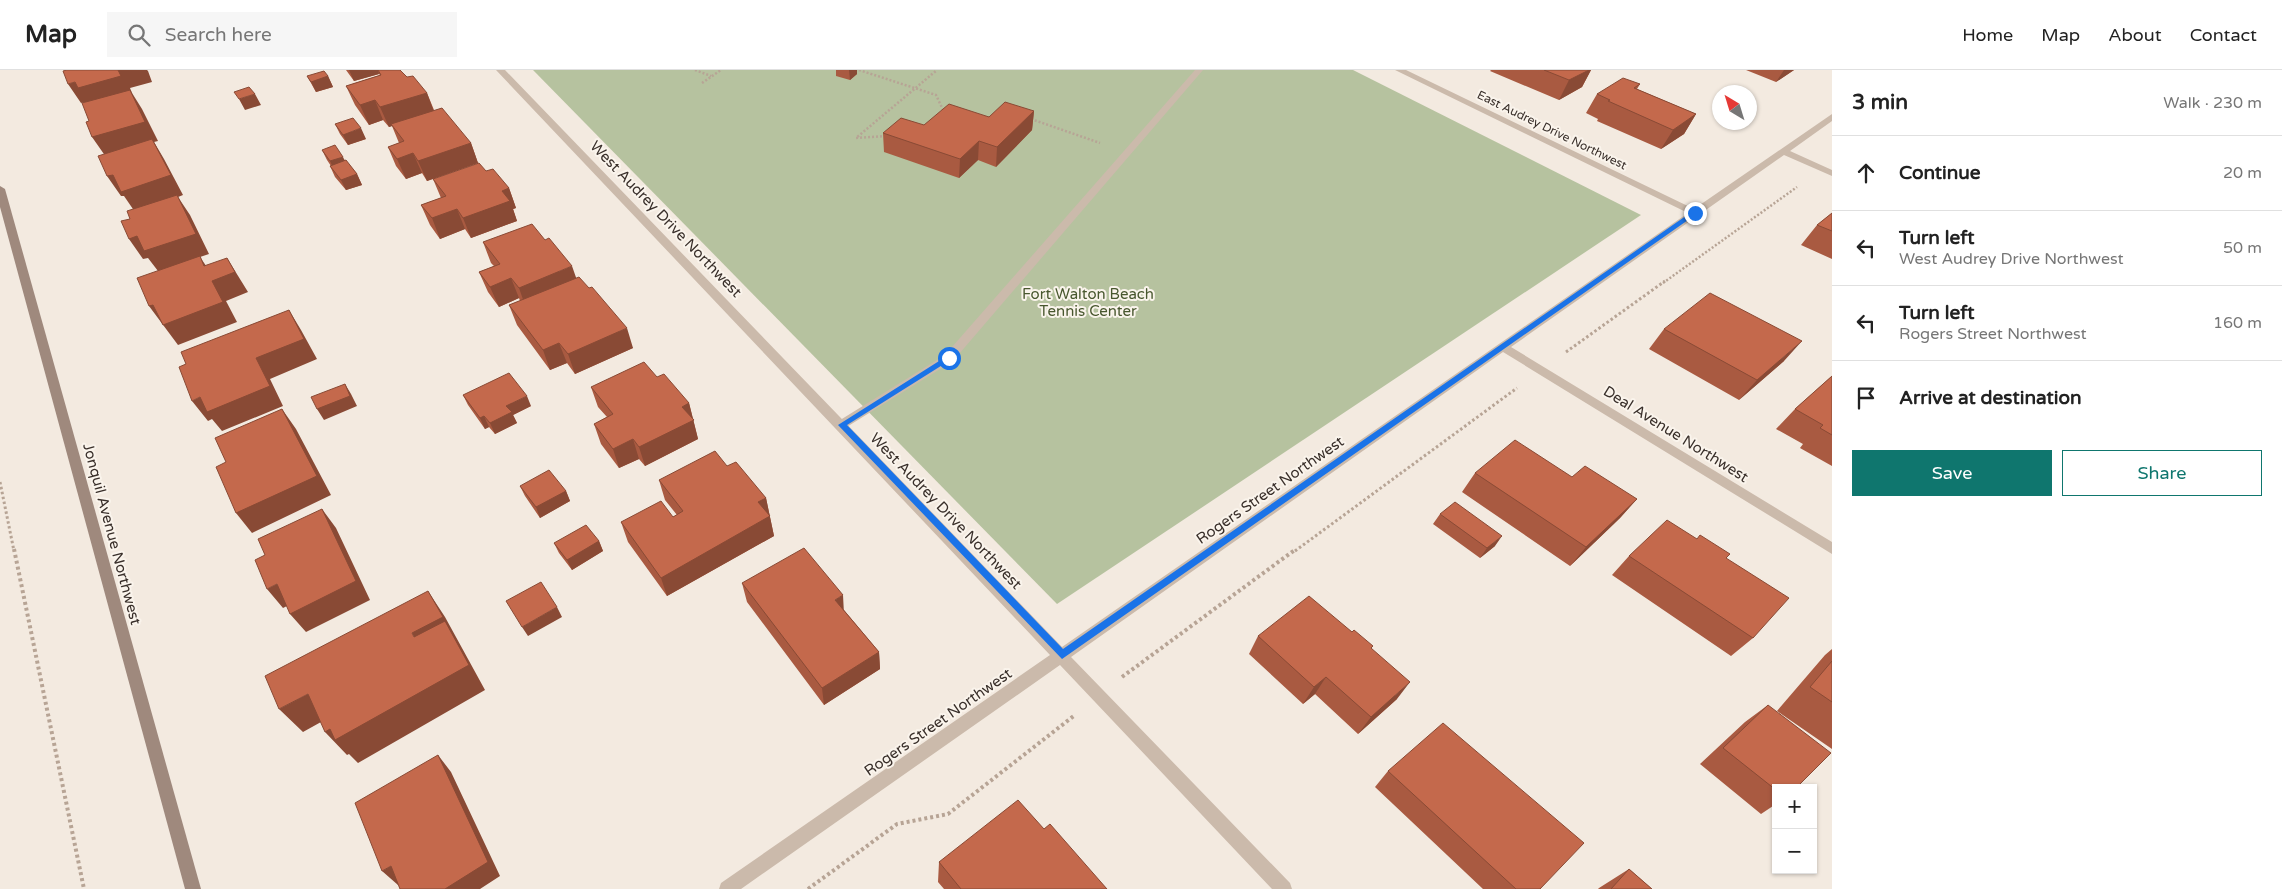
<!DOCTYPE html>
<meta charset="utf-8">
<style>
body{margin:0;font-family:"Varela Round",sans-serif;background:#f6f6f6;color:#222}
.controls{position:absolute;right:15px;bottom:15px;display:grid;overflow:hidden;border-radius:0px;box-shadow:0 1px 4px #0004}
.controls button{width:45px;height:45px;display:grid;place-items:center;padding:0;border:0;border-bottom:1px solid #e0e0e0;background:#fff;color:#222;font:25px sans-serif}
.compass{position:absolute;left:1712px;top:15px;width:45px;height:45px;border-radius:50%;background:#fff;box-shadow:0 1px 4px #0004;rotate:322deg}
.stop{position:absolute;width:15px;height:15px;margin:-11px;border:4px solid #1a73e8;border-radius:50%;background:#fff}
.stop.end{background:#1a73e8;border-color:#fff;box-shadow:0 1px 5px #0008}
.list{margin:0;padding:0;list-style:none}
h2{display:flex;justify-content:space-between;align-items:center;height:65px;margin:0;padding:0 20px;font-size:21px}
h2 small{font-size:16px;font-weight:400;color:#767676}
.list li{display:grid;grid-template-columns:32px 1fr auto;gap:15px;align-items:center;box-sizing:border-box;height:75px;padding:0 20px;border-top:1px solid #e0e0e0}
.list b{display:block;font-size:19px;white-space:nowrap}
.list p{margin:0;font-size:16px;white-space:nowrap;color:#767676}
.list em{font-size:16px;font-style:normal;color:#767676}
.actions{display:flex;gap:10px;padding:15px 20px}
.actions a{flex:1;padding:11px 0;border:1px solid #0f766e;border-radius:0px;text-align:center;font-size:18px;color:#0f766e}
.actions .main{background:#0f766e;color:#fff}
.icon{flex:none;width:28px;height:28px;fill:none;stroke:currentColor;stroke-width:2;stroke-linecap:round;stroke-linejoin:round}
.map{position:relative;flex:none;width:1832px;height:819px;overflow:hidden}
header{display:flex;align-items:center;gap:30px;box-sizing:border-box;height:70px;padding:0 25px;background:#fff;border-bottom:1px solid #e0e0e0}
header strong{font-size:24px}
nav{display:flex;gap:28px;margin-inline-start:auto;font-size:18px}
.search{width:350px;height:45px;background:#f6f6f6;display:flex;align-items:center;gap:12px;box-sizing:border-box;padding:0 18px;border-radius:0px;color:#767676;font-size:19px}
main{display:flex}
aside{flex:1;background:#fff}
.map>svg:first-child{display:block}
</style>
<header>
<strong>Map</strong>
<div class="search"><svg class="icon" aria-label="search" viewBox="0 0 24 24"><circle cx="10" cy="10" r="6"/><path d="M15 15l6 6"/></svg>Search here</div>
<nav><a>Home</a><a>Map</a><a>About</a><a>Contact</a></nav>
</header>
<main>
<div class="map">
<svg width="1832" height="819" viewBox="0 0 1832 819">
<rect width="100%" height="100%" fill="#f3eae0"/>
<!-- green -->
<path fill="#b6c29f" d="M533 0H1353L1641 145 1057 534Z"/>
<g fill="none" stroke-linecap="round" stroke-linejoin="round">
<!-- path-far2 -->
<path stroke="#b7a495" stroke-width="2.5" stroke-dasharray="2 2" stroke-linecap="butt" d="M695 0 711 6
M859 0 936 25 944 42
M702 13 721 0
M1031 49 1100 73
M886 66 856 68 937 0
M1663 213 1797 117"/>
<!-- path-far1 -->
<path stroke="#b7a495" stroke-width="3" stroke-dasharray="2.5 2.5" stroke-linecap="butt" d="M1566 282 1665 211
M0 412 14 481
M1295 481 1517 318"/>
<!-- path -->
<path stroke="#b7a495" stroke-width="4" stroke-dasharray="3 3" stroke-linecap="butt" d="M14 479 84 819
M1122 607 1296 479
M808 819 897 754 948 744 1075 645"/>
<!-- lane -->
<path fill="#cbbaab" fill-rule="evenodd" d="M1195 0H1203L953 291 845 358H837L835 355 837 352 945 285Z"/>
<!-- street -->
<path fill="#cbbaab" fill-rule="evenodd" d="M496 0H505L1062 577 1688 143 1395 0H1406L1694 139 1832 44V51L1790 81 1832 100V106L1784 85 1511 277 1832 472V484L1503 282 1071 587 1290 813 1292 819H1272L1060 595 741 819H719L721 813 1050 585Z"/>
<!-- secondary -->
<path fill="#9f897d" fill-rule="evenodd" d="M0 116 5 119 201 819H185L0 137Z"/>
</g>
<!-- wall -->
<path fill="#a95a41" d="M346 0H400L407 7 427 23 434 40 471 73 478 93 427 111 422 103 406 109 396 96 388 77 399 73 392 56 389 57 383 50 369 55 355 35 346 16 380 5 379 4 354 11Z
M836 0H857V4L850 10 836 6Z
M1491 0H1591L1582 17 1559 30 1490 1Z
M1746 0H1794L1776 12Z
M307 6H328L333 17 316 22Z
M1640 14 1637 19 1696 44 1684 64 1661 79 1597 51 1598 49 1586 43 1597 24Z
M1034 41 1032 60 996 97 978 90 959 108 884 82 883 63 924 55Z
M335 54 366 69 348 75 340 64Z
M322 80 345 90 357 104 362 115 346 120 335 107 330 96H331L327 90Z
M486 101 509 118 516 138 513 139 517 151 471 168 465 159 440 169 430 155 421 135 441 128 433 109Z
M1832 143V189L1801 175 1817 155Z
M483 172 576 208 633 278 575 304 567 293 550 300 517 255 509 235 520 231 519 228 499 237 488 222 479 202 494 196 491 193Z
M1664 259 1784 291 1739 330 1649 279Z
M1832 306V396L1800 378 1803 374 1776 359 1795 339Z
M657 307 689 333 698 369 645 396 639 389 619 398 601 374 594 354 607 347 598 337 591 317Z
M463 325 531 336 513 345 517 353 495 364 489 357 485 359 468 335Z
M727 396 766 428 774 466 667 526 628 472 621 452 673 447 677 445 665 430 659 410Z
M1475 403 1572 407 1637 429 1620 448 1570 496 1462 422Z
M520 416 566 421 570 431 540 448 525 426Z
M1440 444 1495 476 1480 488 1433 454Z
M599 471 603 481 572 500 559 483 554 473Z
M1629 486 1726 488 1753 568 1731 586 1612 505Z
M742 513 844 540 879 582 880 599 824 635 747 532Z
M1258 566 1372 579 1397 629 1358 664 1315 624 1303 634 1249 584Z
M1832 579V679L1777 641 1825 585Z
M1768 635 1776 718V734L1761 744 1700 694 1745 652Z
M1388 701 1540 819H1483L1375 717Z
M1044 759 1107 819H944L938 812 939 792Z
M1629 799 1652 819H1598L1599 818Z"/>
<!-- shaded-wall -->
<path fill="#894a35" d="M118 0H147L148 1 152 12 130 18 132 23 142 39 158 71 154 72 164 89 183 125 178 127 190 145 209 184 200 187 213 206 227 188 248 222 226 231 237 252 178 275 149 236 158 201 148 188 143 189 129 169 135 142 124 126H121L107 106 106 87 92 67 87 32 81 33 68 14Z
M349 0H391H378L379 4 354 11Z
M849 0H857V4L850 10Z
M1589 0H1591L1582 17 1559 30 1569 10Z
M1784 0H1794L1776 12Z
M328 6 333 17 316 22 311 12Z
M427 23 434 42 391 54 392 56 389 57 380 37Z
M255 24 261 35 245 40 239 29Z
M375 30 383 50 369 55 360 35Z
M1034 41 1032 60 996 97 997 77Z
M1696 44 1684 64 1661 79 1673 60Z
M361 58 366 69 348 75 343 65Z
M979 71 978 90 959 108 960 89Z
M471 73 478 93 427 111 418 91Z
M413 83 422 103 406 109 397 89Z
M343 87 348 97 335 102 330 91Z
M357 104 362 115 346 120 341 110Z
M509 118 516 138 513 139 517 151 471 168 463 148 502 121Z
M457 139 465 159 440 169 432 148Z
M572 196 579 216 526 238 519 218Z
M511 208 519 228 499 237 490 217Z
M289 240 301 260 317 289 270 309 283 336 222 361 212 349 208 351 192 331 200 327 256 288Z
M627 258 633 278 575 304 568 284Z
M1802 271 1784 291 1739 330 1757 310Z
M559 273 567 293 550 300 543 280Z
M345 314 351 324 357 336 324 350 317 339Z
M527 326 531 336 513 345 517 353 495 364 490 353 506 336Z
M689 333 698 369 645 396 639 377 682 337Z
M282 339 296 359 331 425 252 463 236 443Z
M484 346 489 357 485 359 480 348Z
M633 369 639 389 619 398 613 379Z
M566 421 570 431 540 448 536 437Z
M766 428 774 466 667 526 661 508 758 432Z
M1637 429 1620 448 1570 496 1586 477Z
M322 439 336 458 370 530 306 562 290 544Z
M1502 466 1495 476 1480 488 1487 478Z
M599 471 603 481 572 500 567 490Z
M277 514 293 533 283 538 267 519Z
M428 521 445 547 485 620 358 693 349 684 347 685 325 662 414 567 412 563Z
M843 525 844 544 835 530Z
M557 537 562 547 528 566 522 557Z
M879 582 880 599 824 635 822 618Z
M1326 607 1315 624 1303 634 1314 617Z
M1410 612 1397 629 1358 664 1371 647Z
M308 624 330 647 303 662 279 639Z
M438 685 451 702 500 806 480 819H445Z
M391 796 406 810 398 815 382 801Z"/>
<!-- building -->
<path fill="#c4694c" stroke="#894a35" d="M67 0H118L121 6 78 18 75 12 68 14 63 1Z
M378 0H400L407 7 413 6 427 23 380 37 375 30 360 35 346 16 381 5Z
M1544 0H1589L1569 10Z
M324 1 328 6 311 12 307 6Z
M1623 8 1640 14 1634 18 1696 44 1673 60 1608 31 1610 30 1597 24Z
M249 17 255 24 239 29 234 22Z
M130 20 145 52 92 67 86 52 89 51 82 33Z
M1005 32 1034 41 997 77 979 71 960 89 883 63 901 48 924 55 949 34 989 47Z
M442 38 471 73 418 91 413 83 397 89 388 77 404 71 391 54Z
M353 48 361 58 343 65 335 54Z
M152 69 171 105 121 122 113 105 107 106 98 86Z
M335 75 343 87 330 91 322 80Z
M346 90 357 104 341 110 330 96Z
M479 93 486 101 493 99 509 118 502 121 510 131 463 148 457 139 432 148 421 135 446 126 433 109Z
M177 125 196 164 144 181 137 166 129 169 121 151 130 149 127 141Z
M1832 143V161L1817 155Z
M532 154 545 170 549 168 572 196 519 218 511 208 490 217 479 202 500 194 483 172Z
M200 186 204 196 227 188 235 202 212 211 223 232 163 255 153 235 149 236 137 208Z
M579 207 589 218 592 217 627 258 568 284 559 273 543 280 509 235Z
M1710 223 1802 271 1757 310 1664 259Z
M289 240 304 269 256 288 270 316 207 342 200 327 192 331 179 297 186 294 181 282Z
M644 292 657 307 664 304 689 333 682 337 694 350 639 377 633 369 613 379 594 354 613 344 591 317Z
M509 303 527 326 506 336 512 342 490 353 484 346 480 348 463 325Z
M1832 306V365L1820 358 1823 355 1795 339Z
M345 314 350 326 317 339 311 327Z
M282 339 317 406 236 443 216 397 226 392 215 368Z
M1515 370 1572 407 1585 396 1637 429 1586 477 1475 403Z
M715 381 727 396 736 392 766 428 758 432 770 446 661 508 621 452 661 431 673 447 683 441 659 410Z
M549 400 566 421 536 437 520 416Z
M1455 432 1502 466 1487 478 1440 444Z
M322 439 356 511 290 544 277 514 267 519 255 490 265 485 258 469Z
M1667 450 1697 469 1700 465 1730 484 1726 488 1789 528 1753 568 1629 486Z
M586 455 599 471 567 490 554 473Z
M804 478 843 525 835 530 879 582 822 618 742 513Z
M541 512 557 537 522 557 506 531Z
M428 521 443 547 412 563 414 567 445 551 469 595 335 670 330 659 325 662 308 624 279 639 265 606Z
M1309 526 1352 562 1354 560 1373 576 1371 578 1410 612 1371 647 1326 607 1314 617 1258 566Z
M1832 591V632L1810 617Z
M1768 635 1831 683 1796 718H1776V720L1723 678Z
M1443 653 1584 773 1540 819H1516L1388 701Z
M438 685 488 792 445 819H400L391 796 382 801 355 733Z
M1018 730 1044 759 1050 754 1107 819H961L939 792Z
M1629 799 1652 819H1611Z"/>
<!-- route -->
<path fill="#1a73e8" d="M1693 141 1698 143 1062 589 838 355 947 286H952V289L847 355 1063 579Z"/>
<g text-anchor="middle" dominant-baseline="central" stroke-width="4" stroke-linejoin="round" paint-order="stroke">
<!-- far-street labels -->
<g font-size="12" fill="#392f2a" stroke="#faf4ec">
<text transform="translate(1552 60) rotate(26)">East Audrey Drive Northwest</text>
</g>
<!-- street labels -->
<g font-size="15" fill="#392f2a" stroke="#faf4ec">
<text transform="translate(666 149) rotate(46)">West Audrey Drive Northwest</text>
<text transform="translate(1676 364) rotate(32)">Deal Avenue Northwest</text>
<text transform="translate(1270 420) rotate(-35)">Rogers Street Northwest</text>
<text transform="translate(946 441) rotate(46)">West Audrey Drive Northwest</text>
<text transform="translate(112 464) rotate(75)">Jonquil Avenue Northwest</text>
<text transform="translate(938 652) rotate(-35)">Rogers Street Northwest</text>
</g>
<!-- park labels -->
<g font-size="15" fill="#48572e" stroke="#faf4ec">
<text x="1088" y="224">Fort Walton Beach<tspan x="1088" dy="17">Tennis Center</tspan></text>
</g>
</g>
</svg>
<div class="controls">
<button>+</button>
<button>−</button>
</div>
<svg class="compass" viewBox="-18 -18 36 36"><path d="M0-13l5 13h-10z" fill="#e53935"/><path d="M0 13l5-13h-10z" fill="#767676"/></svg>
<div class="stop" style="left:949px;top:288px"></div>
<div class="stop end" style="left:1695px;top:143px"></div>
</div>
<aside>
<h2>3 min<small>Walk · 230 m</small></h2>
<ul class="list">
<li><svg class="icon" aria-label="ahead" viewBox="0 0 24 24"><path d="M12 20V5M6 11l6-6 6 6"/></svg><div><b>Continue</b></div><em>20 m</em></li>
<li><svg class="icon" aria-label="left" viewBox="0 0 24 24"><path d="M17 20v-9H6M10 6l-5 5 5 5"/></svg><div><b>Turn left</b><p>West Audrey Drive Northwest</p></div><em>50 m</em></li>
<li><svg class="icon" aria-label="left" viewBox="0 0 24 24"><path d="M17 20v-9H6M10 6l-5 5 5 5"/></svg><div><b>Turn left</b><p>Rogers Street Northwest</p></div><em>160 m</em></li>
<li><svg class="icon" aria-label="arrive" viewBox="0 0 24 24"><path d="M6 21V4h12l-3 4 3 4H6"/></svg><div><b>Arrive at destination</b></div></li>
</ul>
<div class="actions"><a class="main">Save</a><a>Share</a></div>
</aside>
</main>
